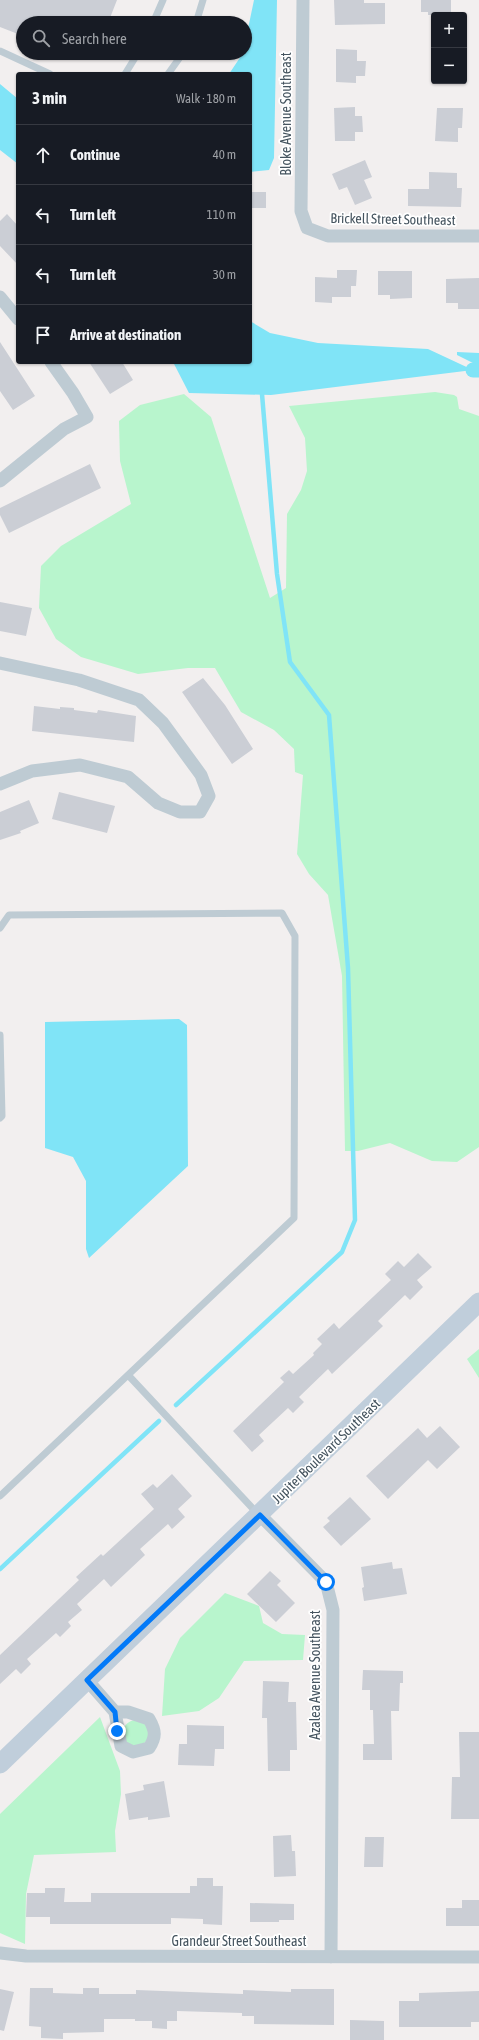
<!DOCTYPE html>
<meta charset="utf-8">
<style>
body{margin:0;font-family:"Asap Condensed",sans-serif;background:#242831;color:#f1f3f6}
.controls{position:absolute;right:12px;top:12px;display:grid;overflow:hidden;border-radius:4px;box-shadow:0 1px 3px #0004}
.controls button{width:36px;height:36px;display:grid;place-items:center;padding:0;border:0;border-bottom:1px solid #363941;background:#171b24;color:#f1f3f6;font:20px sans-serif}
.stop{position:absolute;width:12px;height:12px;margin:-9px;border:3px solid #037af8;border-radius:50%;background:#fff}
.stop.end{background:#037af8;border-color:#fff;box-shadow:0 1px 4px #0008}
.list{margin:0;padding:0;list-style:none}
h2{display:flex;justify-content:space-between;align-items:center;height:52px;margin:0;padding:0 16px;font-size:17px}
h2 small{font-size:13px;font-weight:400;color:#9ea1a6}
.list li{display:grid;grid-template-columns:26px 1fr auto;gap:12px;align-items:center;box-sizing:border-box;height:60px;padding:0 16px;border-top:1px solid #363941}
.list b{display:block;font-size:15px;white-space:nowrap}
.list em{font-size:13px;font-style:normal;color:#9ea1a6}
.icon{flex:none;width:22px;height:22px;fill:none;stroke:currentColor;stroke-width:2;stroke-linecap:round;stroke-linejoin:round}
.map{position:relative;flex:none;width:479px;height:2040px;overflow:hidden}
.search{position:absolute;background:#171b24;box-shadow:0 1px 3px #0004;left:16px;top:16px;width:236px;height:44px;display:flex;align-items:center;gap:10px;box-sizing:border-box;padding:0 14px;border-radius:22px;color:#9ea1a6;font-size:15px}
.panel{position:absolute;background:#171b24;box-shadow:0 1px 3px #0004;left:16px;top:72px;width:236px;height:292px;border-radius:4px}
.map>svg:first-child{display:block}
</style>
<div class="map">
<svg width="479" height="2040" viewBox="0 0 479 2040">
<rect width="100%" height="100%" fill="#f2efef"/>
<!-- green -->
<path fill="#b8f5cd" d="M435 392 454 395 457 397 459 409 479 416V1147L457 1162 432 1161 390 1143 358 1151H345L342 976 328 895 309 874 297 854 303 775 295 772 294 749 274 730 241 712 215 668H188L138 674 81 657 56 639 39 608 41 566 61 546 131 504 120 461 119 421 140 405 184 394 211 417 270 598 286 588 287 514 301 490 307 471 305 438 289 406Z
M479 1349V1378L467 1359Z
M225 1593 259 1606 263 1623 282 1634 305 1635 303 1660 244 1661 219 1698 199 1711 162 1716 165 1669 180 1638Z
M100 1717 120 1771 121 1794 115 1831 116 1852 34 1855 26 1894 25 1944 0 1933V1814Z
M123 1733a13 13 0 1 1 26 0a13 13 0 1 1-26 0Z"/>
<!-- water -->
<path fill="#80e4f7" d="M254 0H277L274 158 269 170 250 172V74H229L243 53H245V43Z
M0 84 18 99V164L0 150Z
M250 321 270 333 318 343 428 349 473 370 271 395 189 393 173 362H250Z
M457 352 479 353V370L477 365 457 355Z
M179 1019 187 1025 188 1166 89 1258 86 1249V1181L73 1157 45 1148V1022Z"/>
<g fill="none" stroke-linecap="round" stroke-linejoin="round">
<!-- stream -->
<path stroke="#80e4f7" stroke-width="4.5" d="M176 1405 342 1252 355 1220 348 968 329 715 290 662 277 574 262 394
M0 1569 159 1421"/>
<!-- canal -->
<path stroke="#80e4f7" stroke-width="15" d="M473 370H479"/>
</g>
<!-- building -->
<path fill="#cbced5" d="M0 0H117L108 23H23V36L0 27Z
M334 0H364V3H385V24L335 25Z
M421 0H451V15H428V12H421Z
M336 49 357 50V61H366L365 76H356V83L336 82Z
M355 107V116H362L363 132H355V141H335L334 108Z
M437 108H463L462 128H458V142L435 141Z
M365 160 372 177 364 180 372 198 355 205 347 187 339 190 332 174Z
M429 172 457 173V188H462L461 207 408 206V189H429Z
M250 192H266V208H250Z
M7 214 18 226V265L0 246V221Z
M337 270H357L356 286H351V297H332V303L315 302V277L337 278Z
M378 271H412V298L390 299V295H378Z
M479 278V309H458V303H446V279Z
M0 342 35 396 13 410 0 391Z
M89 362H122L133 380 110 394Z
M90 464 101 488 9 533 0 515V508Z
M0 602 32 608 26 636 0 631Z
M203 678 225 705 253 749 232 764 182 692Z
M34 706 60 709V707L74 708V710L97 713 98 710 136 716 134 742 32 731Z
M59 792 115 806 107 833 52 819Z
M29 800 39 823 20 831 21 833 0 840V812Z
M418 1253 432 1267 417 1280 423 1287 410 1300 405 1295 378 1321 383 1326 332 1374 328 1369 299 1397 304 1402 293 1413 288 1408 259 1435 264 1441 252 1452 233 1431 284 1382 280 1378 289 1370 293 1374 314 1355 313 1353 322 1344 317 1339 334 1323 339 1329 391 1280 385 1274 398 1261 404 1267Z
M440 1426 460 1447 437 1469 428 1460 388 1499 366 1476 418 1428 427 1438Z
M172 1474 192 1496 178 1509 185 1517 172 1529 168 1524 140 1549 145 1555 111 1587 104 1579 77 1604 82 1610 68 1622 71 1626 60 1637 56 1633 27 1659 31 1664 21 1674 16 1669 0 1684V1655L79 1580 76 1577 101 1554 103 1556 154 1509 141 1494 153 1484 157 1488Z
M350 1497 371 1519 341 1546 323 1527 330 1521 327 1518Z
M392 1562 393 1569 402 1568 407 1594 364 1601 362 1588 364 1587 361 1567Z
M270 1571 281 1581 277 1585 295 1603 276 1622 247 1594Z
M363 1670 403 1671V1683H400L399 1711H391L392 1760H363V1744H374L373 1710H370V1690H362Z
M263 1681 289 1682 288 1702H296L297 1750H290V1771H268L267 1718H262Z
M187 1725 224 1726V1749H215L214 1766 178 1765 179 1744H187Z
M459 1732H479V1819H451L452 1777H460Z
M164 1781 170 1817 148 1820V1817L129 1820 125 1794 144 1790 143 1785Z
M291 1835 292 1851H295L296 1876 274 1877 273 1836Z
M365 1837H384L383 1867H364Z
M197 1878H213V1886H223L222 1925 203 1924V1919L171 1918V1924H50V1917H26L27 1893H45V1888H65L64 1902H91V1893H190V1886H197Z
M462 1900H479V1926H446V1908H462Z
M250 1903 294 1904V1920H279V1922H250Z
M30 1988H53V1993L83 1994V1988H99V1994H136V1990L243 1994V1990L291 1992V1989H334V2025L254 2024V2016H242V2013L177 2011V2021H167V2029L152 2028V2021H135V2019H104V2032L63 2033V2039L41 2038V2027L29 2026Z
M0 1989 14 1992 4 2031 0 2030Z
M479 1991V2022H471V2027H399V2001H419V1993Z
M350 2020 384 2021V2040H350Z"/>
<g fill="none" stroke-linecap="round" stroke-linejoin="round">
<!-- lane -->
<path stroke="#becbd3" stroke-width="7" d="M153 23 163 0
M196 23 203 0
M0 51 50 74
M125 74 138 53
M168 74 183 53
M0 928 9 915 282 913 295 936 294 1218 0 1496
M0 1035 2 1116 0 1118
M129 1376 258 1514"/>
<!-- street -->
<path stroke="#becbd3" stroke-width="13" d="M303 0 301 211 307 228 328 236H479
M0 297 18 319
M0 481 64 429 87 417 73 393 51 362
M0 663 79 680 139 700 163 723 201 775 209 796 200 812H180L158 803 128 777 80 765 32 771 0 784
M260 1515 326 1582 333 1610 331 1957
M87 1680 115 1712 121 1746 133 1752 149 1748C156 1737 156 1731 149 1719L128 1712H115
M0 1953 26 1956 479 1957"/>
<!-- secondary -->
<path stroke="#c0cedb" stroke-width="19" d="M0 1764 479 1302"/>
</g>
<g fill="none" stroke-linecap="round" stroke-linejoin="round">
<!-- route -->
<path stroke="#037af8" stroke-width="5" d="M117 1731 115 1712 87 1680 260 1515 326 1582"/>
</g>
<g text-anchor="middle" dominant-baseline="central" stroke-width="3.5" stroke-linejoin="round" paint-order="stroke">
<!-- street labels -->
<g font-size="14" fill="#45545f" stroke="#fff">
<text transform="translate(286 114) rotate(-90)">Bloke Avenue Southeast</text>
<text transform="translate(393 219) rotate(1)">Brickell Street Southeast</text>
<text transform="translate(326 1451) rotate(-44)">Jupiter Boulevard Southeast</text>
<text transform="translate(315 1675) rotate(-90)">Azalea Avenue Southeast</text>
<text x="239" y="1941">Grandeur Street Southeast</text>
</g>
</g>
</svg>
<div class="controls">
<button>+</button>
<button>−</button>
</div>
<div class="stop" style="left:326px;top:1582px"></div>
<div class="stop end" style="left:117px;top:1731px"></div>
<div class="search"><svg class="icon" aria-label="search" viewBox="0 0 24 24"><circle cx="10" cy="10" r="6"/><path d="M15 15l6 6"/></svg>Search here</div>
<section class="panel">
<h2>3 min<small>Walk · 180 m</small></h2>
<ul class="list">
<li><svg class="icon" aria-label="ahead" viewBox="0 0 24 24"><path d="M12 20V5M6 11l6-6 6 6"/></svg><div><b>Continue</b></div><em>40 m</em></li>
<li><svg class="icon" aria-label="left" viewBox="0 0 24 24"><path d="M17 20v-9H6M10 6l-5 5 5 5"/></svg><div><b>Turn left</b></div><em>110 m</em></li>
<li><svg class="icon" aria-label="left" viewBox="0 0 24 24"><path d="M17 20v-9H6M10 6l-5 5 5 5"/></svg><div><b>Turn left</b></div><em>30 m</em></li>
<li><svg class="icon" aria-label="arrive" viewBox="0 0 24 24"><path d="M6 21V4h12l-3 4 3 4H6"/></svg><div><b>Arrive at destination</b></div></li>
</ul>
</section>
</div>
